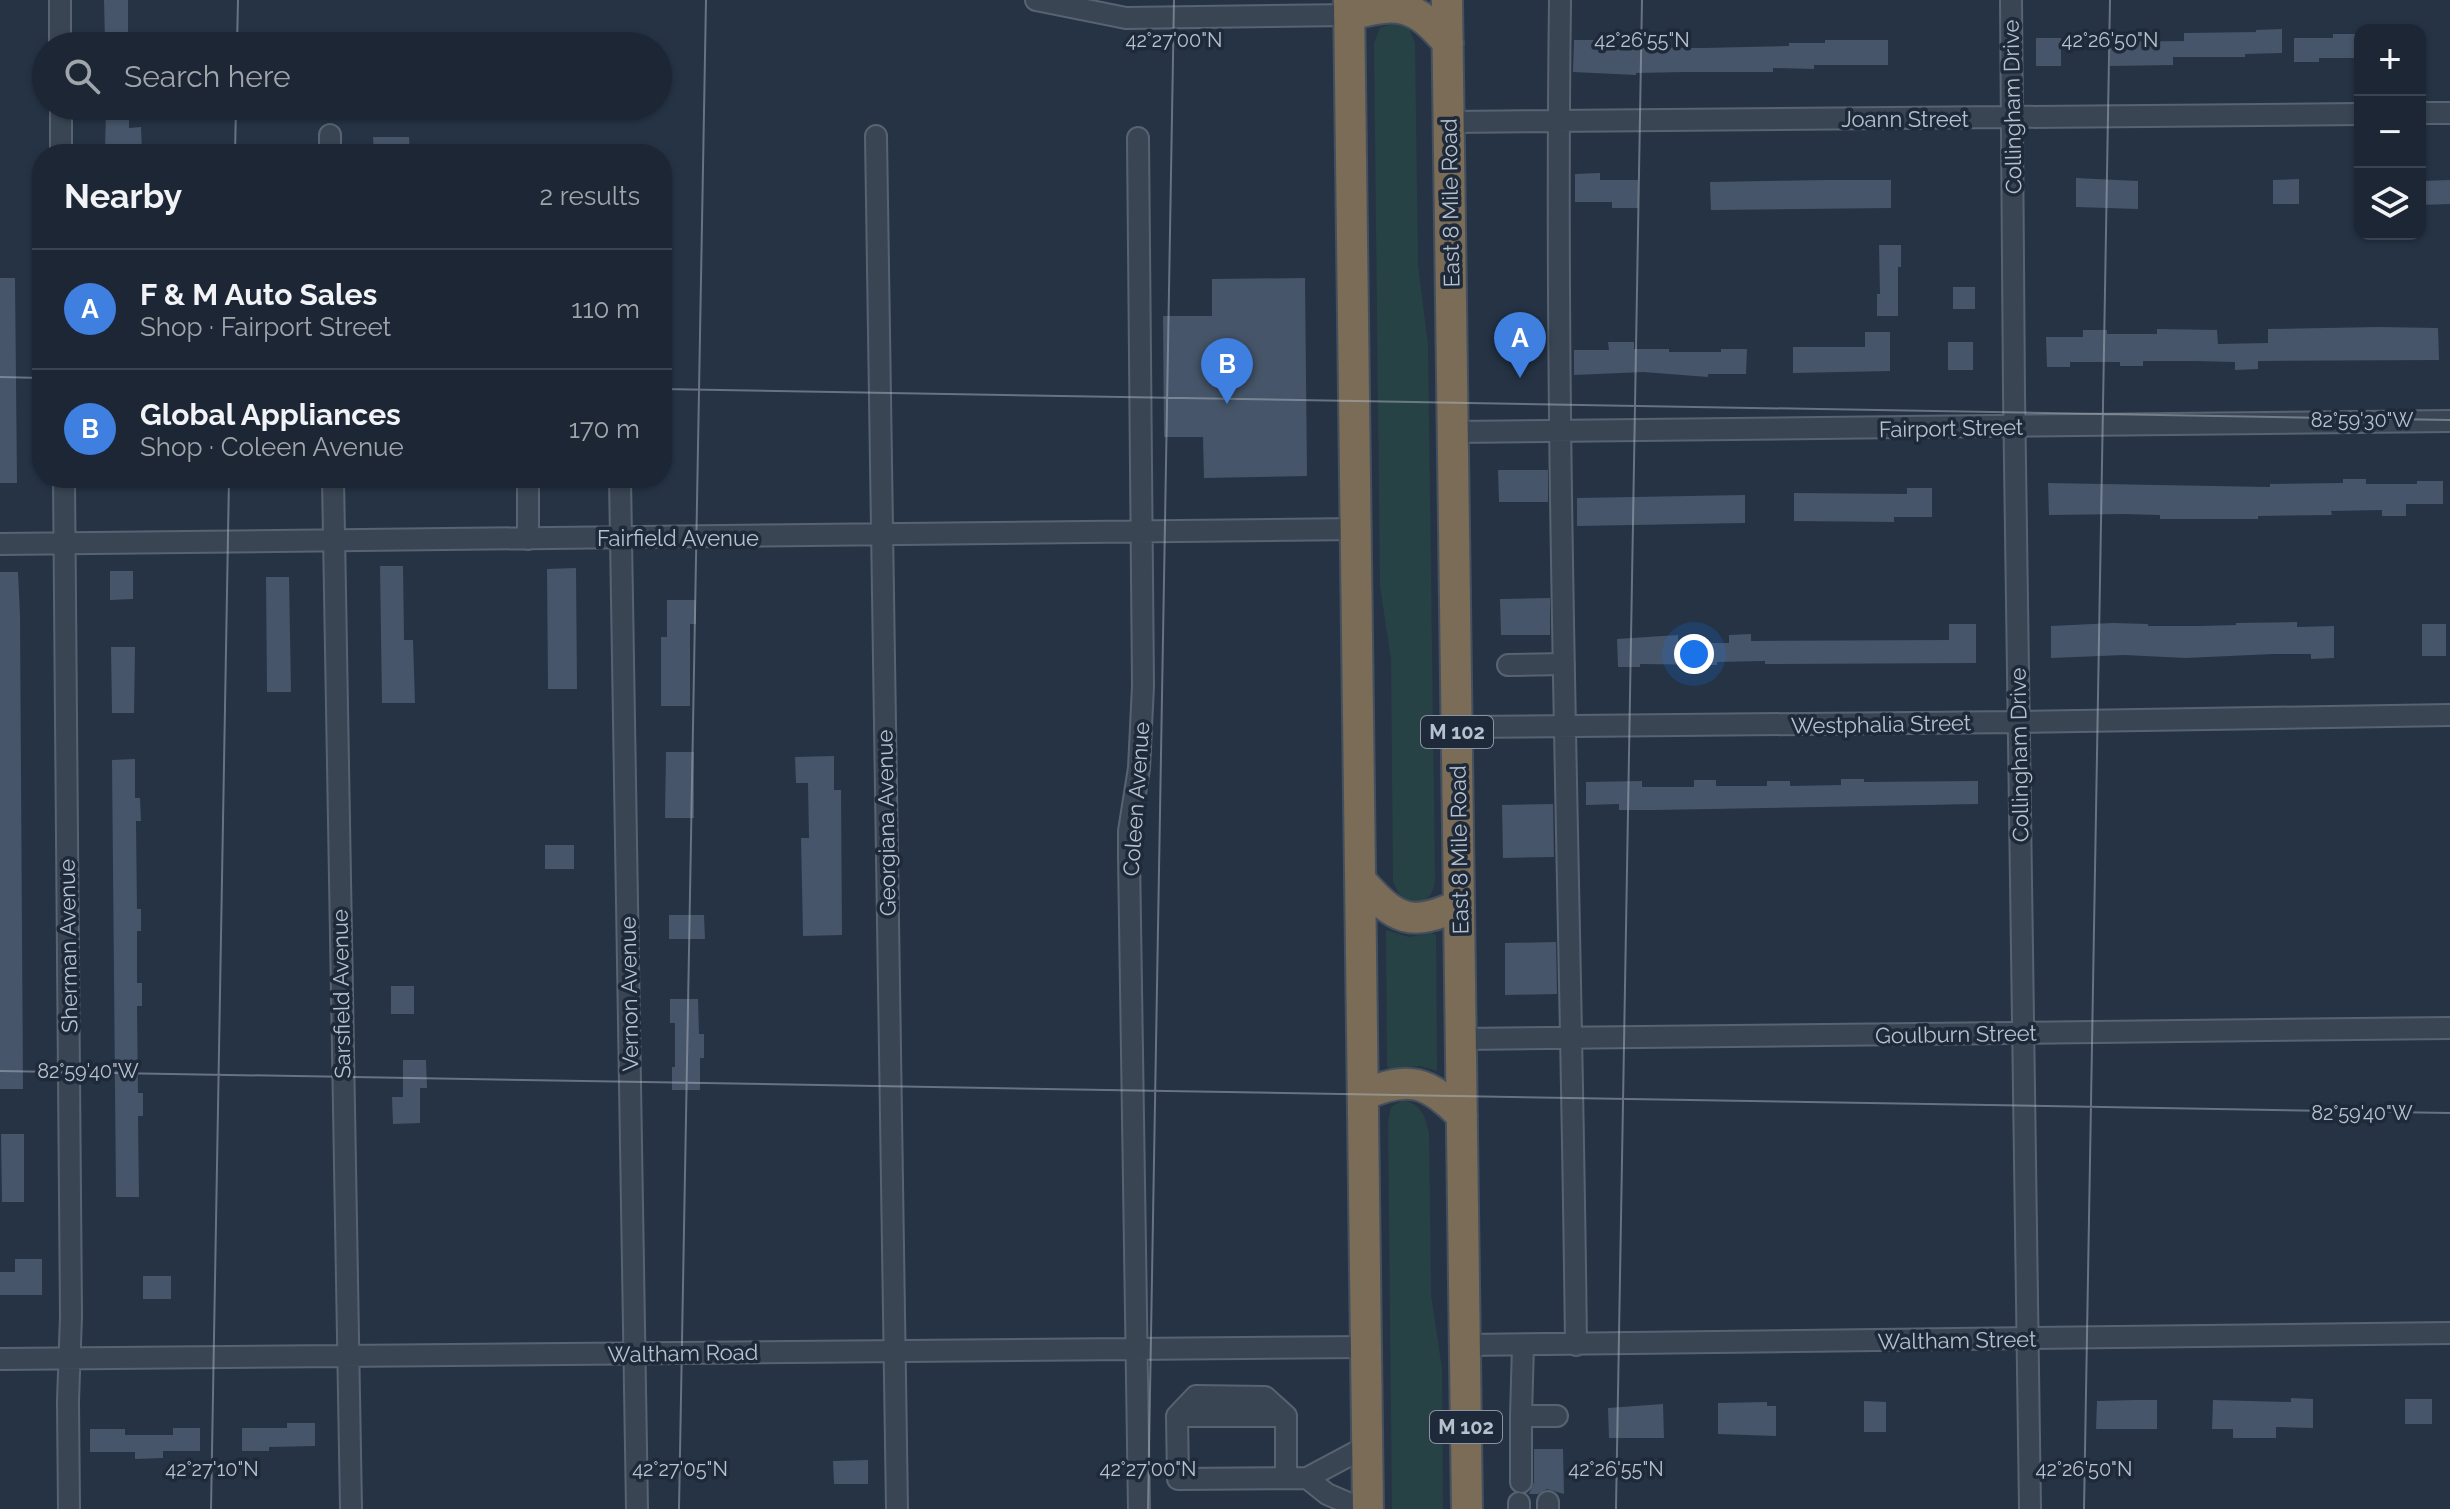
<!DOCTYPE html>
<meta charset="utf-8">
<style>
body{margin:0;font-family:Raleway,sans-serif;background:#252e3c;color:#f1f3f6}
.controls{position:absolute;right:24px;top:24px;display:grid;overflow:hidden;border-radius:16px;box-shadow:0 2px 6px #0004}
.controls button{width:72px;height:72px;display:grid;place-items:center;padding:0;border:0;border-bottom:2px solid #3a434f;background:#1c2634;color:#f1f3f6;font:40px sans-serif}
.you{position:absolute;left:1694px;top:654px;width:28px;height:28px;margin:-20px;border:6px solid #fff;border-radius:50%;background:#1a73e8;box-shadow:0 0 0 12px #1a73e833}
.badge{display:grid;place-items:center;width:52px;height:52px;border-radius:50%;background:#8ab9ff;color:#fff;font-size:26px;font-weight:700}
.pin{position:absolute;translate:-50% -66px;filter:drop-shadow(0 2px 4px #0008)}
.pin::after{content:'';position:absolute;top:42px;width:28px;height:24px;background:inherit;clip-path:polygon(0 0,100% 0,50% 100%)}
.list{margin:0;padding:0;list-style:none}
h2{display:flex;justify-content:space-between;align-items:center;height:104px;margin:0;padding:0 32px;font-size:34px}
h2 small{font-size:26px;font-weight:400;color:#a0a5ac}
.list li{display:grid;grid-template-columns:52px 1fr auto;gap:24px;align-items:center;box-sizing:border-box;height:120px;padding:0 32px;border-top:2px solid #3a434f}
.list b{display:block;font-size:30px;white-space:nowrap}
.list p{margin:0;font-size:26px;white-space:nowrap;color:#a0a5ac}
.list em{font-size:26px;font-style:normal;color:#a0a5ac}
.icon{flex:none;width:44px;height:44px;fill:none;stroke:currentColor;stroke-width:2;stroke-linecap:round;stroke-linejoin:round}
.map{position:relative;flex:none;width:2450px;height:1509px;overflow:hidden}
.search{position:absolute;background:#1c2634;box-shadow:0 2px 6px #0004;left:32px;top:32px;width:640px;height:88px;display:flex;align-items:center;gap:20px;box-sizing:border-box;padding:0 28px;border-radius:44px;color:#a0a5ac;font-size:30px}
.panel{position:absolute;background:#1c2634;box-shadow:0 2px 6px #0004;left:32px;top:144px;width:640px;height:344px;border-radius:32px}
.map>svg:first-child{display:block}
</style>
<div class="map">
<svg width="2450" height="1509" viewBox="0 0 2450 1509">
<rect width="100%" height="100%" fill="#253345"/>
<!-- green -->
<path fill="#274245" d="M1395 23 1409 28 1415 43 1418 266 1428 344 1435 880C1433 896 1427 902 1412 904L1400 897 1393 881 1391 659 1380 586 1374 43 1380 28Z
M1386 930 1409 937 1431 933 1436 935 1437 1071 1420 1066 1392 1069 1387 1067Z
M1403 1100C1421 1103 1426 1118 1429 1134L1431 1295 1442 1369 1443 1509H1392L1388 1123 1391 1107Z"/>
<!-- building -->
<path fill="#465569" d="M104 0H128V41H105Z
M2282 29V53L2245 54V57H2173V65L2110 66V42L2184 41V33L2256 32V30Z
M2333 34H2358L2359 58H2319V62H2294V38H2333Z
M2036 38H2061V66H2036Z
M1574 40H1599V47L1703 48 1789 46V43H1825V40H1888V65H1814V69L1773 68V72H1684L1636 73V75L1573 72Z
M106 106H129V128L141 127 142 150 105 151Z
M373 137H409L410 154H374Z
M1600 173V180H1638V208H1612V202H1575V174Z
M2076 178 2138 181V209L2076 207Z
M2299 179V204H2273V180Z
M1828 180H1891V208L1711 210 1710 182Z
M2450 180V204L2420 205V181Z
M1879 245H1901V267H1898V316H1877V294H1880Z
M0 278H15L17 483H0Z
M1305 278 1307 476 1204 478 1203 437H1164L1163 316H1212V279Z
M1953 287H1975V309H1953Z
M2379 327 2438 328 2439 360 2258 361V369L2235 370V362L2194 361H2143V366H2120V362H2070V367H2047L2046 337H2083V330H2107V334H2157V329L2217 330 2218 344 2268 343V329Z
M1865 332H1890V371L1793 373V347H1865Z
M1608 342H1634V349H1669V352H1721V349H1747L1746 374H1708V377L1643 372 1574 375V350H1609Z
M1948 342H1973V370H1948Z
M1498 470H1548V502H1499Z
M2343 479H2366V484H2417V481H2443V504H2406V516H2382V510L2331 511 2332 515 2258 516V519H2160V515L2124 514 2049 515 2048 483 2270 487V484L2343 483Z
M1907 488H1932V517H1894V522L1794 521V493L1907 494Z
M1745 495V523L1577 526V498Z
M380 566H403L404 640H413L415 703H382Z
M576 568 577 689H548L547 569Z
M110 571H133V599L110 600Z
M0 572H18L20 616 23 1089H0Z
M266 577H289L291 692H267Z
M1550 598V635H1501L1500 599Z
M667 600H696V624H690V706H661V637H667Z
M2297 622V627L2334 626V658L2311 659V654H2273L2186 658 2124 655 2051 658V626L2113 623 2148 624V626H2200L2236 625V623Z
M1949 624H1976V663L1765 664V661L1717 662V665L1640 664V667H1618L1617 639 1678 635V643H1729V635L1751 634V641L1949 640Z
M2422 624H2446V656H2422Z
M111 647H135L134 713H112Z
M666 752H694V818H665Z
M834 756V790H841L842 935 803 936 801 838H809L808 783H796L795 757Z
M135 759V798H140L141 821H136L137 909H141V931H137V983H142V1006H137L138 1093H143V1116H138L139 1197H116L112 760Z
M1841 779H1864V782L1978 781V804L1655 810H1619V804L1586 805V782L1642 781V787H1694V780H1716V786H1767V781H1790V786L1841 785Z
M1553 804 1554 857 1503 858 1502 805Z
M545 845H574V869H545Z
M669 915H704L705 939H669Z
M1556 942 1557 994 1505 995V943Z
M391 986H414V1014H391Z
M670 999H698L699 1034H704V1058H700V1090H672V1067H675V1023H670Z
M403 1060H426L427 1088H420V1123L393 1124 392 1097H403Z
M1 1134H24V1202H2Z
M15 1259H42V1295H0V1272H15Z
M143 1276H171V1299H143Z
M2291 1398 2313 1399V1428L2276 1427V1438H2233V1429H2212L2213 1400 2291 1402Z
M2405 1399H2432V1424H2405Z
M2135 1400H2157V1429H2096L2097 1401Z
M1864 1401 1886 1402V1432H1864Z
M1767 1402V1406H1776V1436L1718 1434V1403Z
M1663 1404 1664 1438H1609L1608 1408Z
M287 1423H315V1446L269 1447V1451H242V1428H287Z
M173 1428H200V1451H163V1458L135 1459V1452H90V1429H125V1435H173Z
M1534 1449H1563L1564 1494 1547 1489 1538 1494H1529L1534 1482Z
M868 1460V1484H834L833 1461Z"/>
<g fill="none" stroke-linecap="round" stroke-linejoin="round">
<!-- minor casing -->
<g stroke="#586371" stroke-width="24">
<path id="minor" d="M60 0V46
M1036 0 1126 18 1349 15
M1560 0C1554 448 1571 897 1576 1345
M2011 0 2014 393 2030 1509
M61 106V154
M2420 113H2450
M1449 122 2360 114
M330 135V154
M876 136 897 1509
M1138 138 1143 686 1139 768 1129 831V857L1139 1509
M1453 432 2450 421
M64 478 71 1316 68 1401 69 1509
M333 478 351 1509
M528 478V539
M620 478 637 1509
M0 544 1356 529
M1508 665 1564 664
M1457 727 2018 722 2450 715
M1461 1039 2450 1028
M1465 1345 2450 1333
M0 1359 1365 1347
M1177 1416 1196 1396 1265 1397 1286 1416
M1521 1416 1523 1345
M1286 1478V1416H1177L1178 1479 1307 1478 1367 1446
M1307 1478 1327 1494 1362 1509
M1521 1482V1416H1557
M1548 1502V1509
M1519 1503V1509"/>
</g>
<!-- highway casing -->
<g stroke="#44505e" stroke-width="34">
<path id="highway" d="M1349 0 1368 1509
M1447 0 1467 1509
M1349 15C1399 2 1414 3 1448 43
M1361 881C1396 920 1410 928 1459 905
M1363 1095C1409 1075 1428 1081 1462 1116"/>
</g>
<!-- minor -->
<use href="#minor" stroke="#3a4554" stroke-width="20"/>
<!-- highway -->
<use href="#highway" stroke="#7a6c56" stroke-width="30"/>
</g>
<!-- ticks -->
<path fill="none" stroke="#b7c0cd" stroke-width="2" stroke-opacity="0.45" d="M237 46 238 0M235 154 236 106M0 377 42 378M662 389 2450 420M0 1071 2450 1113M211 1509 229 478M679 1509 706 0M1148 1509 1174 0M1616 1509 1642 0M2084 1509 2110 0"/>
<g text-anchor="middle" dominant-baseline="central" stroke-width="7" stroke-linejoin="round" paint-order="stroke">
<!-- shield labels -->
<g fill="#1e2a39" stroke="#8993a1" stroke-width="2">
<rect x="1421" y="716" width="72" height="32" rx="6"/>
<rect x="1430" y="1411" width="72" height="32" rx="6"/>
</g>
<g font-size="20" font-weight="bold" fill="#b7c0cd">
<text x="1457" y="732">M 102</text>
<text x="1466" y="1427">M 102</text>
</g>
<!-- street labels -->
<g font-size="22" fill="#b7c0cd" stroke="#1e2a39">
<text transform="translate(2012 107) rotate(-91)">Collingham Drive</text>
<text x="1905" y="119">Joann Street</text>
<text transform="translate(1450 203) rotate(-91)">East 8 Mile Road</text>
<text transform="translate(1951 428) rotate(-1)">Fairport Street</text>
<text x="678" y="538">Fairfield Avenue</text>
<text transform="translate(1881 724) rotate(-1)">Westphalia Street</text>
<text transform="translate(2019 755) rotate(-91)">Collingham Drive</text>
<text transform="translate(1136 799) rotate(-86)">Coleen Avenue</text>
<text transform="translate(886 823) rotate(-91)">Georgiana Avenue</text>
<text transform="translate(1459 850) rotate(-91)">East 8 Mile Road</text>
<text transform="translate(68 946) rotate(-91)">Sherman Avenue</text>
<text transform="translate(341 994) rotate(-91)">Sarsfield Avenue</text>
<text transform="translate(629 994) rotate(-91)">Vernon Avenue</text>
<text transform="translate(1956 1034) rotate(-1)">Goulburn Street</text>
<text transform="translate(1957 1340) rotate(-1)">Waltham Street</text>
<text transform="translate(683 1353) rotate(-1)">Waltham Road</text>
</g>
</g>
<g font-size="20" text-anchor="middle" fill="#b7c0cd" stroke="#1e2a39" stroke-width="7" stroke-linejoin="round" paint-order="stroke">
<text x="1174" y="47">42°27'00"N</text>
<text x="1642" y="47">42°26'55"N</text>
<text x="2110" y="47">42°26'50"N</text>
<text x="2362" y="427">82°59'30"W</text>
<text x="88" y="1078">82°59'40"W</text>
<text x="2362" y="1120">82°59'40"W</text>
<text x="212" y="1476">42°27'10"N</text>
<text x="680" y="1476">42°27'05"N</text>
<text x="1148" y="1476">42°27'00"N</text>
<text x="1616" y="1476">42°26'55"N</text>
<text x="2084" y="1476">42°26'50"N</text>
</g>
</svg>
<div class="controls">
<button>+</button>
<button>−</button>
<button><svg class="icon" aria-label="layers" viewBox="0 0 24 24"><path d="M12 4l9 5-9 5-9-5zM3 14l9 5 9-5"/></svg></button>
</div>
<div class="you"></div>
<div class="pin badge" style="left:1520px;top:378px;background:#3f7fe0">A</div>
<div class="pin badge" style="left:1227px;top:404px;background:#3f7fe0">B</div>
<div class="search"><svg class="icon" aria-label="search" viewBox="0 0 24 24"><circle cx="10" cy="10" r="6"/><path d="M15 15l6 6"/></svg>Search here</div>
<section class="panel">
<h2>Nearby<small>2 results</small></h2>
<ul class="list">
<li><span class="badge" style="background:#3f7fe0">A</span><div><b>F &amp; M Auto Sales</b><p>Shop · Fairport Street</p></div><em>110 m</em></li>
<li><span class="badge" style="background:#3f7fe0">B</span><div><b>Global Appliances</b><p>Shop · Coleen Avenue</p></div><em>170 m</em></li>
</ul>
</section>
</div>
